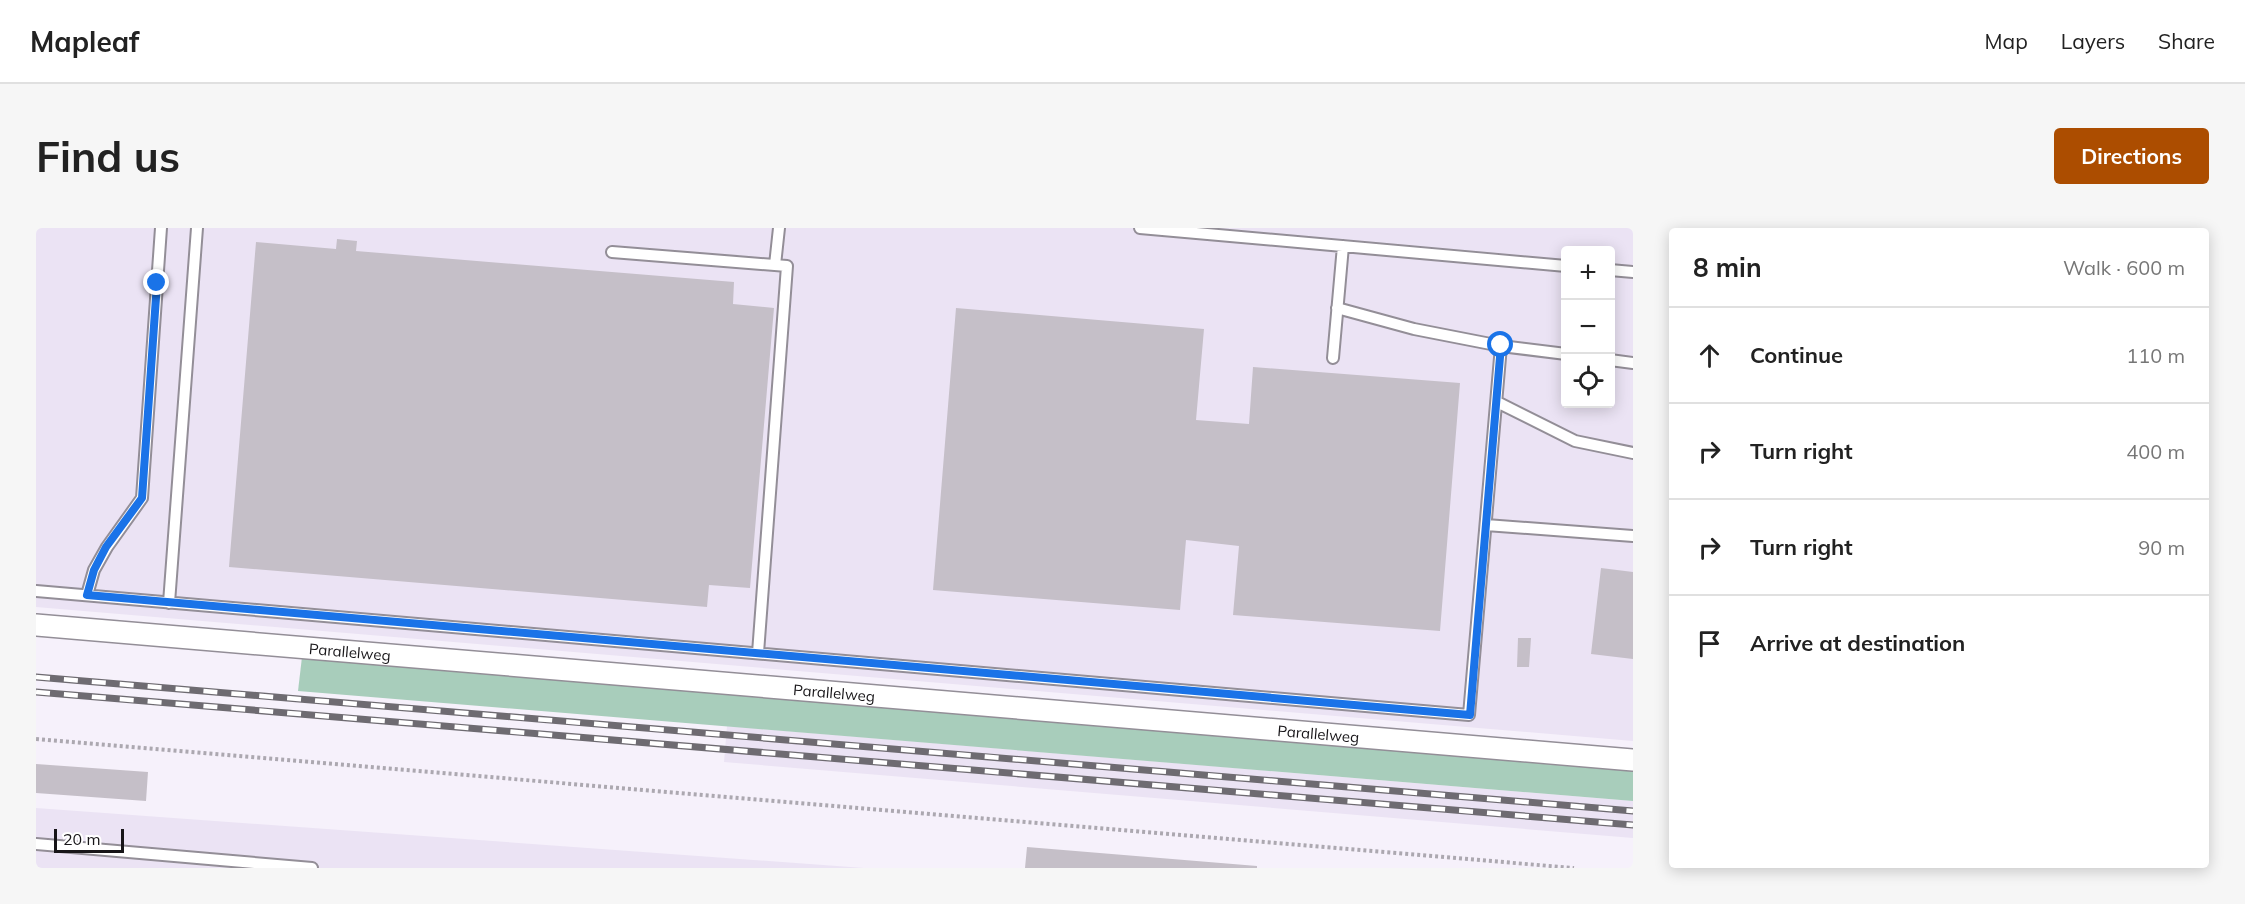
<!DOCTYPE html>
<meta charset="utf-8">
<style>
body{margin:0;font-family:Mulish,sans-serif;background:#f6f6f6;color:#222}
.controls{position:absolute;right:18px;top:18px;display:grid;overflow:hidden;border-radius:6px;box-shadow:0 3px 15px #0003}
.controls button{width:54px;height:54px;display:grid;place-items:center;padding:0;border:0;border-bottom:2px solid #e0e0e0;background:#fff;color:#222;font:30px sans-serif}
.scale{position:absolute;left:18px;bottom:15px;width:70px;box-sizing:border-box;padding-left:6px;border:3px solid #171518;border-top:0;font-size:16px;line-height:21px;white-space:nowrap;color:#171518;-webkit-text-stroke:4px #fff;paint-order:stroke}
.stop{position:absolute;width:18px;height:18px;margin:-14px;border:4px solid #1a73e8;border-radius:50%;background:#fff}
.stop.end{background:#1a73e8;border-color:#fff;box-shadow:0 2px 6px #0008}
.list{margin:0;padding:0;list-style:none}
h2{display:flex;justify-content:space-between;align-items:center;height:78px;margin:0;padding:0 24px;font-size:26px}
h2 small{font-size:20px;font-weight:400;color:#767676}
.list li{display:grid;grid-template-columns:39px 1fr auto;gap:18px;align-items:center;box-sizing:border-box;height:96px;padding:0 24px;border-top:2px solid #e0e0e0}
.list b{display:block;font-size:22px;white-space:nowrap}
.list em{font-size:20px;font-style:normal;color:#767676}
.icon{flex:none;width:33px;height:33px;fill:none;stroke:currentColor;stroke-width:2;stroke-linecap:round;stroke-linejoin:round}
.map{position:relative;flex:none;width:1597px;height:640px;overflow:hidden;border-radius:6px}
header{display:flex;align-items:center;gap:36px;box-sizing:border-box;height:84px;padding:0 30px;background:#fff;border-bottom:2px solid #e0e0e0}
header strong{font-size:28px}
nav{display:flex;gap:33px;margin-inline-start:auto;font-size:21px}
.intro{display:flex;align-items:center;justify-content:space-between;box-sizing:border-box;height:144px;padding:0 36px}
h1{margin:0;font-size:42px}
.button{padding:15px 27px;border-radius:6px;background:#ac4d00;color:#fff;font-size:21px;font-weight:700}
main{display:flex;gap:36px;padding:0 36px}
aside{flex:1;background:#fff;border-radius:6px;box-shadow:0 3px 15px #0003}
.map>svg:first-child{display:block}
</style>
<header>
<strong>Mapleaf</strong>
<nav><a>Map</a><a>Layers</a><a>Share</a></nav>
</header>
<div class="intro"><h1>Find us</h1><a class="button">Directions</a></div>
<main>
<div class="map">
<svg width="1597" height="640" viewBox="0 0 1597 640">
<rect width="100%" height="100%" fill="#f6f1fb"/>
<!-- built -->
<path fill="#ebe3f4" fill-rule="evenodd" d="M0 0H1597V513L0 379ZM1530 22H1574V176H1530Z
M691 498 1597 573V610L688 534Z
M0 580 828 640H0Z"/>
<!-- green -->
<path fill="#a8cdbb" d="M266 429 1597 543V573L262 463Z"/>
<!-- building -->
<path fill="#c5bfc8" d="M301 11 321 13 320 23 698 54 697 76 738 80 714 360 673 357 671 379 193 339 220 14 300 21Z
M920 80 1168 101 1160 192 1213 196 1217 139 1424 155 1404 403 1197 387 1203 318 1150 312 1144 382 897 362Z
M1565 340 1597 344V431L1555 426Z
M1482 410H1495L1493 439H1481Z
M0 536 112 544 110 573 0 565Z
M991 619 1221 638V640H989Z"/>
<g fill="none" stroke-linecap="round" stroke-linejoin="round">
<!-- lane casing -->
<g stroke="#938e97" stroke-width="14">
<path id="lane" d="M1104 0 1530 38
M576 24 751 38 722 425
M739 37 743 0
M1574 42 1597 44
M1301 80 1378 101 1465 118 1530 126
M1297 130 1307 18
M1574 132 1597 135
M1461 174 1539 213 1597 225
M1450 297 1597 308
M0 363 1433 487 1465 118
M51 367 58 342 71 319 106 270 125 0
M133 375 161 0
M0 616 276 640"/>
</g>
<!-- street casing -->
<g stroke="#938e97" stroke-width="24">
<g id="street">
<path id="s1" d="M0 397 1597 532"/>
</g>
</g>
<!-- path -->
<path stroke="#aca8b0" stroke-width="4" stroke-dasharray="3 3" stroke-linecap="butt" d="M0 511 1538 640"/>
<!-- lane -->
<use href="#lane" stroke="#fff" stroke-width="10"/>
<!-- street -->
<use href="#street" stroke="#fff" stroke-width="21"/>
<!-- rail casing -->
<g stroke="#6e6b71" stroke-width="7">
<path id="rail" d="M0 449 1597 583
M0 464 1597 597"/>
</g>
<!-- rail -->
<use href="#rail" stroke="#fff" stroke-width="4.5" stroke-dasharray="14" stroke-linecap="butt"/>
</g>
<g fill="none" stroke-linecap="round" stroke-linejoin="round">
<!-- route -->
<path stroke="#1a73e8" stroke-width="8" d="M121 55 106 270 70 319 58 342 51 367 1434 487 1465 117"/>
</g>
<g text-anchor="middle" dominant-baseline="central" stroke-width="6" stroke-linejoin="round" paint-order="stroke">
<!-- street labels -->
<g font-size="15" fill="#171518" stroke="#fff">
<text stroke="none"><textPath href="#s1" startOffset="315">Parallelweg</textPath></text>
<text stroke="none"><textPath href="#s1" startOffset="801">Parallelweg</textPath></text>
<text stroke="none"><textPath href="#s1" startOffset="1287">Parallelweg</textPath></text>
</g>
</g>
</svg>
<div class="controls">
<button>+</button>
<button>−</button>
<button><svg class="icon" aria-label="locate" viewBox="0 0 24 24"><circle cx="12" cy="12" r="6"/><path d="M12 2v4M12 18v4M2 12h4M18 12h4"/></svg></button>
</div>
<div class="scale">20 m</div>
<div class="stop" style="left:1465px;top:117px"></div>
<div class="stop end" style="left:121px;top:55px"></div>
</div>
<aside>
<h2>8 min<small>Walk · 600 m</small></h2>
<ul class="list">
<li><svg class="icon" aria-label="ahead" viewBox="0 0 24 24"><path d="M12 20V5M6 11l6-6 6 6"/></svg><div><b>Continue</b></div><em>110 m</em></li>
<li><svg class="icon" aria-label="right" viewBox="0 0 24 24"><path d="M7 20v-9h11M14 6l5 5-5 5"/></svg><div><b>Turn right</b></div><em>400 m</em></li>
<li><svg class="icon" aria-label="right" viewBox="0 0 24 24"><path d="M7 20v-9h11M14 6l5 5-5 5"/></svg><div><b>Turn right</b></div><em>90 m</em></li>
<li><svg class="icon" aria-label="arrive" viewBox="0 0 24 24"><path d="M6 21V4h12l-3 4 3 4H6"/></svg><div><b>Arrive at destination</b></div></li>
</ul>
</aside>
</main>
